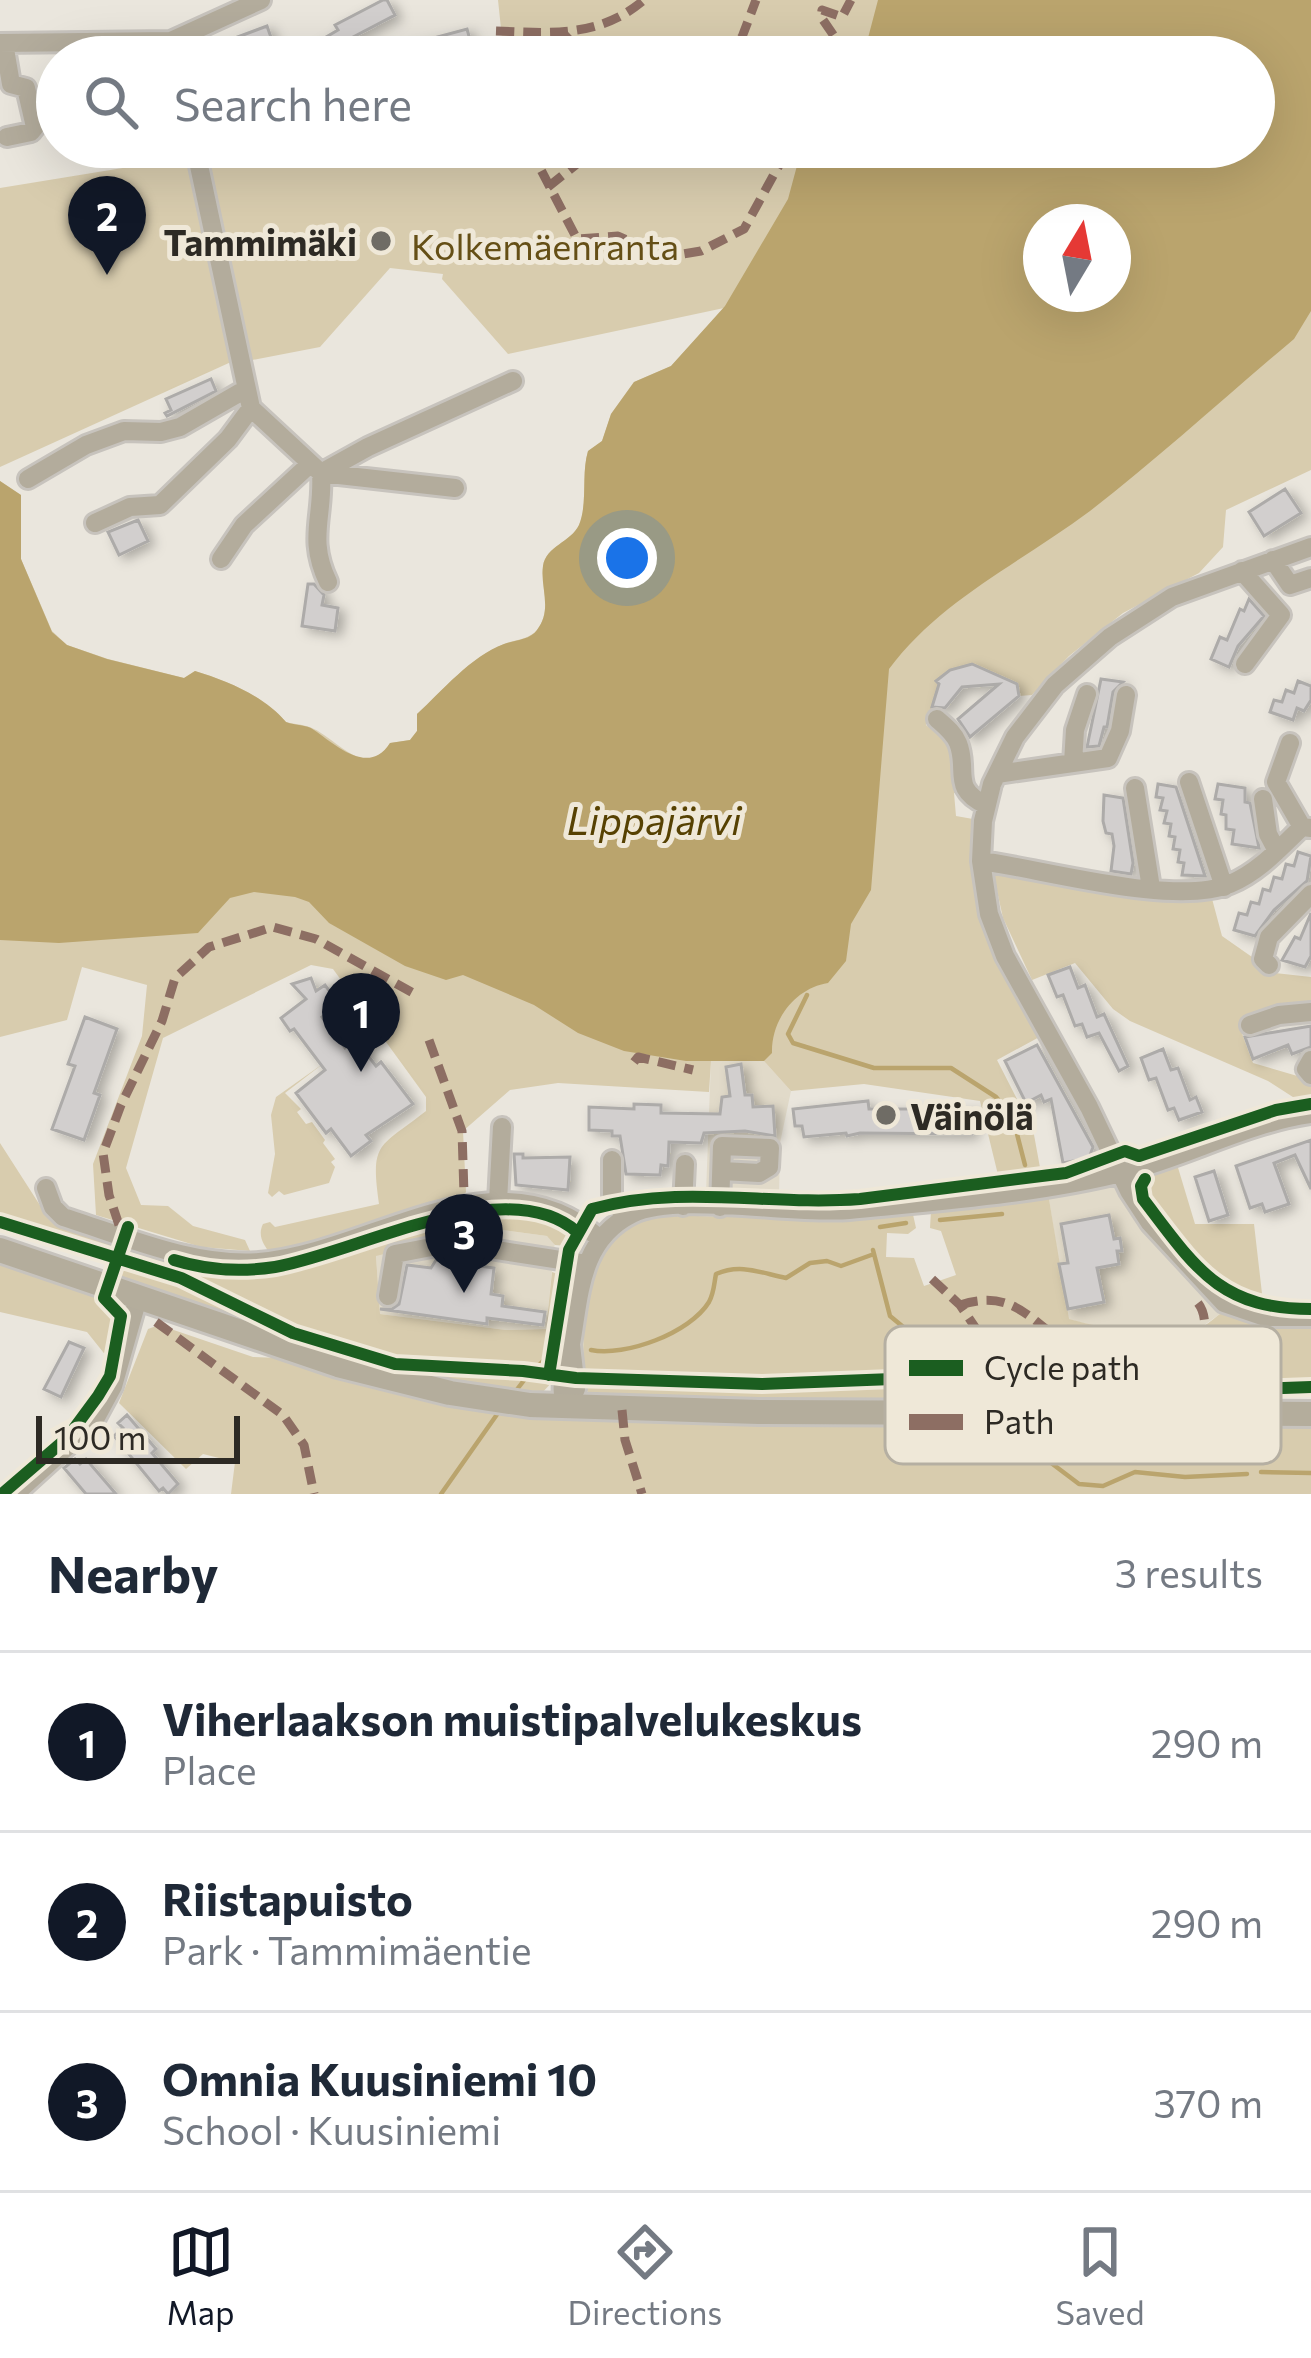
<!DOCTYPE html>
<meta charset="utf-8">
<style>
body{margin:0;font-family:Commissioner,sans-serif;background:#f6f6f7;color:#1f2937}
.compass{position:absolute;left:1023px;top:204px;width:108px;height:108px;border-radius:50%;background:#fff;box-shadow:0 12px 48px #0002;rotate:10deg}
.scale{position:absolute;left:36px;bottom:30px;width:204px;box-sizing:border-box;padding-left:12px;border:6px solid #2d2a24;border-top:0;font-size:33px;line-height:42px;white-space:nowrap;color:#2d2a24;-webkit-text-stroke:9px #efe8d8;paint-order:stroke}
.you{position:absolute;left:627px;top:558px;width:42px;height:42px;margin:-30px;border:9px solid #fff;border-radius:50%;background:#1a73e8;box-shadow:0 0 0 18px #1a73e833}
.badge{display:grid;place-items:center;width:78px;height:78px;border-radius:50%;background:#111827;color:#fff;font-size:39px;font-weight:700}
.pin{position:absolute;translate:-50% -99px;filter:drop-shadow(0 3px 6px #0008)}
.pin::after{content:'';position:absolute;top:63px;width:42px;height:36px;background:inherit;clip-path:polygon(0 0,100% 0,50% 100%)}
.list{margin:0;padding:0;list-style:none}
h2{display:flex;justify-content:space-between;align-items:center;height:156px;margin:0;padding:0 48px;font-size:51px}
h2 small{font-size:39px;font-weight:400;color:#747a83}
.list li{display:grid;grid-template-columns:78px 1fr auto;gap:36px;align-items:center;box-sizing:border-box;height:180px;padding:0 48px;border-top:3px solid #e0e1e3}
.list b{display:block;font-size:45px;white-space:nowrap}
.list p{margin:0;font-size:39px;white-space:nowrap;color:#747a83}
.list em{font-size:39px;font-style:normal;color:#747a83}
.icon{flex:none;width:66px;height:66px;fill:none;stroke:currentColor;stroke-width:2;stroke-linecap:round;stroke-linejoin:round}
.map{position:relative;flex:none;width:1311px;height:1494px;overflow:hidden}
.search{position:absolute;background:#fff;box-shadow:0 12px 48px #0002;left:36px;right:36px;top:36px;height:132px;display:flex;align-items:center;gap:30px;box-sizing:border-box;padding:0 42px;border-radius:66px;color:#747a83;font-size:45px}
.sheet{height:696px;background:#fff}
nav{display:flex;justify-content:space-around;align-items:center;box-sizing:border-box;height:168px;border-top:3px solid #e0e1e3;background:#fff;font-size:33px;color:#747a83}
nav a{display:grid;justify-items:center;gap:6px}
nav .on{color:#111827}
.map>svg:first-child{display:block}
</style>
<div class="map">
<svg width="1311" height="1494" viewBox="0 0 1311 1494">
<defs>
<filter id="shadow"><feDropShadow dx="6" dy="4" stdDeviation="6" flood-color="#0004"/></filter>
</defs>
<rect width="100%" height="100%" fill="#eae6dd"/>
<!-- built -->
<path fill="#e1dac9" d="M711 1061H764L791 1091 780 1143 779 1197 706 1193Z
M1111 1182 1180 1267 1224 1311 1196 1331 1091 1325 1068 1319 1048 1193Z
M487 1228 547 1236 555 1241 546 1329 506 1330 380 1314 376 1255Z"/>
<!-- green -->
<path fill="#d8ccae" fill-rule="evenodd" d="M498 0H1311V470L1226 510 1223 547 1199 573 1123 613 1069 656 1032 695 1019 696 1017 685C984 672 967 651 936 681L940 685 926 725 953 747 959 793H954L956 816 973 819 974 810H979L975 868 1043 1035 997 1060 1019 1103 1028 1102 1041 1173 999 1179 980 1101 864 1084 791 1091 764 1061H711L709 1092 558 1083 510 1090 463 1131 466 1192 458 1202 271 1255C264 1245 257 1236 263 1224L270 1222 275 1227 379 1204C370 1141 379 1148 426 1111V1097L333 969 311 965 163 1038 126 1168 141 1205 168 1206 193 1226 245 1240 250 1251 201 1247 96 1215 93 1164 142 1036 147 985 82 967 67 1020 0 1037V481L21 495V559L52 631 67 645 108 659 184 678 195 671C228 681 264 696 286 722 293 724 299 724 306 726 333 732 364 784 390 743L410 740 417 731V714C443 690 471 657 504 644 514 640 530 639 537 630 553 609 540 588 543 566 546 546 571 542 579 525 588 503 581 474 588 451L602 441 611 414 634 382 671 366 724 308 508 354 442 279 443 274 390 268 320 347 247 361 205 165 224 166 335 147H1254V57H504ZM1041 222H1113V294H1041Z
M190 157 231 362 0 467V188Z
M992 868 1211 895 1222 936 1275 973 1311 977V1001L1240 1028 1253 1063 1311 1080V1100L1296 1099 1268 1081 1130 1021 1113 1009 1075 963 1032 980 1003 918Z
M324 1063 285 1093 301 1109 297 1112 306 1124 312 1122 325 1140 323 1143 335 1159 331 1162 335 1167 329 1183 284 1195 279 1191 272 1197 268 1193 275 1154 271 1115 276 1097Z
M0 1143 43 1210 53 1218 118 1245 114 1249 0 1216Z
M1176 1161 1195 1224H1254L1263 1302 1222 1283 1146 1195 1144 1188 1152 1170Z
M1048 1193 1069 1319C1101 1328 1159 1338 1192 1331 1203 1329 1214 1318 1224 1311L1311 1323V1384L1085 1390 1061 1389 998 1370 747 1380 583 1374C585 1303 575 1245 652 1215L826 1219 912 1210 916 1228 908 1234 887 1233 886 1257 914 1258 924 1286 956 1275 941 1231 930 1228 931 1211Z
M513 1213 549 1218 572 1230 567 1246 555 1245 547 1236 487 1228 376 1256 380 1314 506 1330 546 1329 552 1272 561 1275 547 1365 543 1370 393 1360 320 1339 270 1319 182 1273 127 1254 128 1250H133L204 1270 256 1274 362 1249 463 1215Z
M0 1257 93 1292 119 1316 111 1362 87 1332 0 1312Z
M123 1264 224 1300 292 1337 329 1350 203 1309 119 1275Z
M159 1325 253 1357 279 1358 391 1393 464 1409 541 1418 1311 1423V1494H231L235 1462 203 1454 186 1469 119 1403 148 1329Z
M341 1353 394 1367 514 1373 553 1381 541 1394 468 1388Z
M990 1377 1038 1389 1040 1403 620 1402 591 1397 583 1384 783 1388Z"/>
<!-- water -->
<path fill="#baa46d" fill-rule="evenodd" d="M878 0H1311V311L1294 339C1226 396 1160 457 1090 511 1022 562 940 600 889 669L871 890 851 924 846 961 828 983C796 988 771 1019 772 1053L764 1061H686L624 1051 578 1033 534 1005 463 975 446 980 405 966 329 923 309 902 295 897 254 892 230 898 198 933 59 943 0 940V481L21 495V559L52 632 67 645 107 659 184 678 195 671C228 681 264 696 286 722 296 726 306 724 314 730 337 746 369 776 390 743L410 740 417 731V714C442 691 471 656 504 644 515 640 530 640 537 630 553 609 540 588 543 566 546 546 571 542 579 525 588 503 581 474 588 451L602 441 611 414 634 382 671 366 725 306 788 199 798 162 812 147H1254V57H863ZM1041 222H1113V294H1041Z"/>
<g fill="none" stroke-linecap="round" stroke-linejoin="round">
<!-- stream -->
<path stroke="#baa46d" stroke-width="4.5" d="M807 995 788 1034 793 1043 874 1068H951L996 1097 1019 1125 1017 1134 1025 1165
M940 1220 1002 1214
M880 1227 906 1223
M873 1250 890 1316 942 1359 955 1360
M591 1350C625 1357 690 1333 709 1302 714 1293 714 1284 716 1274 741 1263 761 1273 786 1278L810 1263 827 1261 841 1266 874 1254
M540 1364 543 1361
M966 1388 985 1395
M515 1392 525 1379
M1007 1430 1011 1435
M1030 1447 1079 1484 1103 1486 1135 1472 1185 1477 1247 1474
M1261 1472 1311 1473
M441 1494 498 1413"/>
</g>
<!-- building -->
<path fill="#d2cfce" stroke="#adaba9" stroke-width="3" filter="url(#shadow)" d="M383 0H387L395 15 332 48 335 53 329 57H292L338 30 335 25Z
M267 26 274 46 265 49 267 55 242 57 235 38Z
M467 29 472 47 434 57H387L404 46Z
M211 379 216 391 167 416 165 413 171 410 166 399Z
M1285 489 1301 513 1264 536 1249 512Z
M138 520 148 541 119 555 108 532Z
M308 584H314L324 595 322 605 338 608 335 631 302 626Z
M1249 599 1264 616 1238 646 1229 667 1211 659 1220 637 1227 640 1240 609 1244 611Z
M972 664 1017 684 1019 696 970 737 958 719 999 684 962 687 945 708 932 707 939 684 936 681 950 670Z
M1101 679 1123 682 1113 692 1107 727H1104L1099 746 1087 747Z
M1298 681 1311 686V700L1304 711 1297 708 1293 720 1270 712 1274 700 1282 702 1286 690 1294 693Z
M1158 784 1176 787 1205 876 1182 875 1184 863 1178 862 1180 850 1173 849 1175 837 1169 836 1171 824 1164 823 1167 811 1160 810 1163 798 1156 797Z
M1218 784 1245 788V802L1250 803 1259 848 1232 844 1234 830 1226 829V815L1221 814 1223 800 1215 799Z
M1104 795 1123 798 1133 863 1131 874 1111 871 1114 846 1112 834 1106 833 1103 821Z
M1298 852 1311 856 1307 881 1274 910 1255 936 1234 930 1239 913 1247 915 1251 902 1259 904 1263 889 1270 891 1274 877 1282 879 1286 864 1294 866Z
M1311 913V956L1305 967 1282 960 1295 937 1300 939Z
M1070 967 1078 988 1085 985 1097 1017 1104 1014 1128 1066 1119 1071 1099 1033 1087 1037 1082 1024 1075 1026 1063 995 1057 997 1048 975Z
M311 978 316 991 325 985 339 1004 322 1017 345 1048 356 1040 376 1066 381 1062 413 1104 366 1135 371 1141 351 1156 331 1129 326 1133 296 1093 325 1070 294 1029 290 1031 281 1018 306 999 292 984Z
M85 1017 117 1029 94 1093 100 1095 84 1140 52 1129 75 1066 68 1064Z
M1311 1026V1047L1292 1054 1288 1045 1253 1059 1245 1037Z
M1037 1045 1093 1147 1089 1158 1063 1163 1051 1099 1044 1102 1041 1095 1026 1103 1005 1061Z
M1163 1049 1171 1070 1178 1068 1190 1100 1196 1097 1202 1112 1179 1120 1174 1108 1168 1110 1156 1078 1149 1080 1141 1058Z
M741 1064 745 1095H752L753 1107 773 1106 775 1136 745 1131 704 1133 701 1143 669 1142 668 1166 661 1165 660 1175 626 1174 620 1136H612V1131L589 1130V1107L634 1109V1104L661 1105V1113L720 1114 722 1097 730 1096 726 1067Z
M868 1101 869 1109H978V1120H972V1134L860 1133 847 1136 846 1133 804 1137 802 1126H795L793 1109Z
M1311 1140V1189L1295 1155 1274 1163 1289 1204 1265 1212 1262 1204 1250 1208 1236 1166Z
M514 1154H523V1158L570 1157 568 1190 516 1185Z
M1214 1171 1228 1215 1209 1221 1195 1177Z
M1109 1215 1114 1239 1120 1238 1122 1251H1117L1119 1264 1097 1268 1104 1302 1068 1309 1059 1264 1068 1263 1061 1224Z
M436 1260 494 1268 491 1294 503 1296 502 1306 545 1312 543 1325 487 1318V1324L380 1309H392L399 1304 407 1265 431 1268Z
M69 1342 84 1348 61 1397 44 1389Z
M127 1415 156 1449 152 1453 178 1484 168 1494 163 1488 159 1491 114 1436 123 1428 118 1423Z
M75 1459 80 1464 86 1459 116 1494H86L64 1468Z"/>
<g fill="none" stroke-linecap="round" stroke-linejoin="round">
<!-- minor casing -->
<g stroke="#c7c3bd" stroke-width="24">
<path id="minor" d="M0 43 171 41 261 0
M4 43 11 84 26 88 35 127 31 132 7 137
M195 147 251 408
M251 408 321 473 368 447 513 381
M28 479 86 445 124 431 161 432 180 427 246 389
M95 523 130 507 160 505 228 439 251 408
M1311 547 1172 597 1110 637 1055 685 1015 737 992 784 983 821 981 861 989 914 1005 956 1089 1107 1129 1191 1150 1223 1224 1303 1265 1317H1311
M221 559 244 525 310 464
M1273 560 1290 585 1311 578
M1242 571 1281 615 1245 664
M328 582C307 538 324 517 321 473L455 488
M937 719C945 726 954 733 958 743 969 771 950 788 986 805
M1290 743 1276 782 1302 827
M1073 763 1075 730 1087 694
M997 774 1108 758 1120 731 1126 695
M1189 782 1224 887
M1135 788 1151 888
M1263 799 1268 834 1277 851
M981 861C1043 869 1174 907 1230 884 1259 872 1280 848 1302 827L1311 828
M1269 965 1263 959 1269 937 1311 894
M1250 1025 1279 1015 1311 1012
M1311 1060 1306 1069 1311 1075
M612 1160V1195L625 1218
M46 1188 53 1207 63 1217C124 1236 193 1267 259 1262 373 1253 495 1148 599 1238
M498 1201 502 1127
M683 1206 685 1164
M720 1207 722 1146 770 1148 769 1167 759 1173 722 1171
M388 1296 395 1254 452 1243 586 1264
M565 1408C558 1380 568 1365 572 1338 580 1289 582 1239 632 1214 675 1192 794 1215 849 1210 941 1201 1039 1194 1129 1171 1190 1155 1247 1123 1311 1114
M565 1408 576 1389 571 1345
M1045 1414 1046 1388
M1252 1414 1253 1388
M15 1494 93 1423 113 1386 138 1298"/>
</g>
<!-- major casing -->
<g stroke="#c7c3bd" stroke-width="30">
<path id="major" d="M0 1250 338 1365 450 1393 530 1405 759 1412 1311 1414"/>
</g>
<!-- minor -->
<use href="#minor" stroke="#b3ac9c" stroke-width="18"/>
<!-- major -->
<use href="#major" stroke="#b4ad9c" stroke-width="24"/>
<!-- quiet -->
<path stroke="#8d6e63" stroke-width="9" stroke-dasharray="18 9" stroke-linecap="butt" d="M496 31C551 33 599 38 644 0
M498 55 499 57
M545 57 570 34
M721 57 742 37 756 0
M837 57 843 49 821 17 822 10 842 17 851 0
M529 147 577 239 618 236 665 257 701 251 744 229 789 147
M548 187 598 147
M429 1040 462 1131 464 1194
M634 1062 638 1057 693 1070
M119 1225 109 1195 103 1153 121 1105 162 1021 175 978 209 947 273 927 316 939 413 993 412 997
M932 1279 960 1305 1009 1377
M1198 1303C1208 1316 1202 1328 1209 1343 1216 1357 1240 1369 1253 1388
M960 1305C1014 1288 1030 1321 1071 1348 1082 1355 1094 1360 1106 1366L1163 1350 1196 1352 1208 1339
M156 1322 283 1415 304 1445 314 1494
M622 1410 625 1440 642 1494"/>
<!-- cycleway casing -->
<g stroke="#efe8d8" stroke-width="20">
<path id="cycleway" d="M1145 1179 1141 1186 1143 1199C1195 1267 1219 1309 1311 1309
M0 1222 181 1278 293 1333 395 1364 523 1371 576 1378 762 1384 997 1375C1028 1380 1054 1393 1085 1395L1311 1387
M174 1260C206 1270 242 1272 275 1267 357 1253 506 1170 577 1232
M549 1375 569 1250 592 1209C683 1184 768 1206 860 1199L1066 1173 1125 1151 1139 1156 1276 1110 1311 1104
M2 1494 67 1438 98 1396 110 1376 121 1316 104 1298 128 1227"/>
</g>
<!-- cycleway -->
<use href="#cycleway" stroke="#1b5e20" stroke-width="12"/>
</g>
<!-- markers -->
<g fill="#6f6c65" stroke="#efe8d8" stroke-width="4.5">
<circle cx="381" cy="241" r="12"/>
<circle cx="886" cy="1115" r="12"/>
</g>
<g text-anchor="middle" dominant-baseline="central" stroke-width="10" stroke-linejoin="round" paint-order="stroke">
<!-- poi labels -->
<g font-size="36" font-weight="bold" fill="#2d2a24" stroke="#efe8d8" text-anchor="end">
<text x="357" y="241">Tammimäki</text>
<text x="910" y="1115" text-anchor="start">Väinölä</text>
</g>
<!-- park labels -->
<g font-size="36" fill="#654f16" stroke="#efe8d8">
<text x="545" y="245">Kolkemäenranta</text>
</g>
<!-- water labels -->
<g font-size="39" font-style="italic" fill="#564102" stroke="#efe8d8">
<text x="654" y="819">Lippajärvi</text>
</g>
</g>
<!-- legend -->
<rect x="885" y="1326" width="396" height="138" rx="18" fill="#efe8d8" stroke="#b5afa2" stroke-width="3"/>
<rect x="909" y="1360" width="54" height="16" fill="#1b5e20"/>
<rect x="909" y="1414" width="54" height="16" fill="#8d6e63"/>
<g font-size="33" fill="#2d2a24">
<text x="984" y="1380">Cycle path</text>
<text x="984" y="1434">Path</text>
</g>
</svg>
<svg class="compass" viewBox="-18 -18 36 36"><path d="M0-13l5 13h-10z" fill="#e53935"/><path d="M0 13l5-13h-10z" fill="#747a83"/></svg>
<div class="scale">100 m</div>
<div class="you"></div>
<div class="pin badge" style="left:361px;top:1072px">1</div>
<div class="pin badge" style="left:107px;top:275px">2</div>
<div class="pin badge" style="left:464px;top:1293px">3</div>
<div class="search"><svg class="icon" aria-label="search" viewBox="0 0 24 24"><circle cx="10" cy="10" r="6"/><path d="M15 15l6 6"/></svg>Search here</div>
</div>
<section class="sheet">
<h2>Nearby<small>3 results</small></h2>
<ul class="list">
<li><span class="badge">1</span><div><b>Viherlaakson muistipalvelukeskus</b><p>Place</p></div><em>290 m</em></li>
<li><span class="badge">2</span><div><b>Riistapuisto</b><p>Park · Tammimäentie</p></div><em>290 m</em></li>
<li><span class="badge">3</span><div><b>Omnia Kuusiniemi 10</b><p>School · Kuusiniemi</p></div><em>370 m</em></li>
</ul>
</section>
<nav>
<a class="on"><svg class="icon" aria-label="map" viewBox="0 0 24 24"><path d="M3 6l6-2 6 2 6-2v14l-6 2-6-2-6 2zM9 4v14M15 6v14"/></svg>Map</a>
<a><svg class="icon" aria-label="directions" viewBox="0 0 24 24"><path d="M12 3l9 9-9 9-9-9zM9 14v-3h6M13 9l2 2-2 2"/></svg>Directions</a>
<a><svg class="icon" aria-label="saved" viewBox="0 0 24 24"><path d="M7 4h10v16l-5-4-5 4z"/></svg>Saved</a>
</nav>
